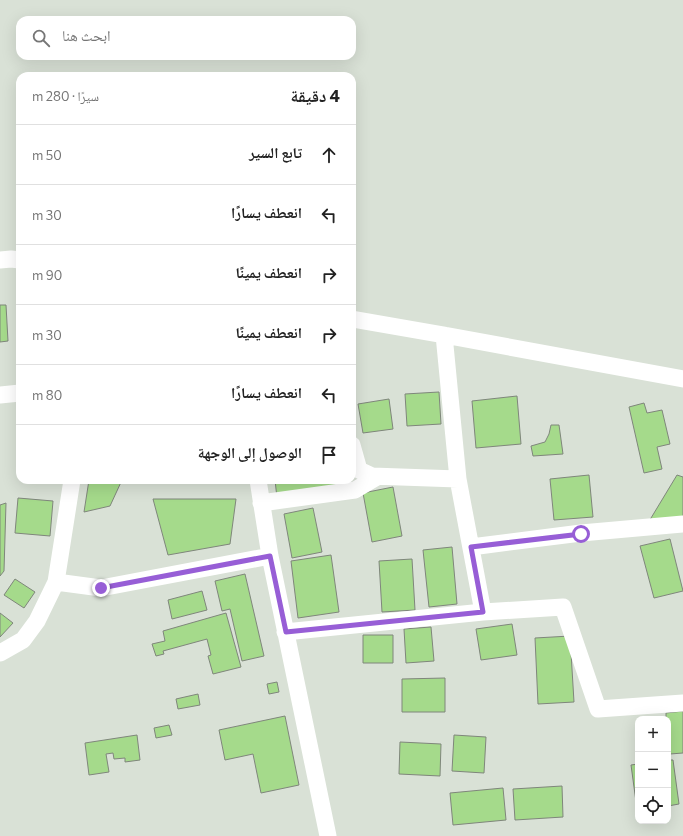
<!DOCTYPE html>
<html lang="ar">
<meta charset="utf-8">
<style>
body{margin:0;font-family:Commissioner,"Noto Naskh Arabic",sans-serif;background:#f2f2f2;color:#222;direction:rtl}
.controls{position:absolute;right:12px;bottom:12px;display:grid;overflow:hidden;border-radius:8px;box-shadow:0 4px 16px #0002}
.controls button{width:36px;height:36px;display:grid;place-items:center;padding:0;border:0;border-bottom:1px solid #e0e0e0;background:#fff;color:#222;font:20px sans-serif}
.stop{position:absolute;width:12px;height:12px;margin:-9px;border:3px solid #975ed6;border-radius:50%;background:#fff}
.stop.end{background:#975ed6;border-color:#fff;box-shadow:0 1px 4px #0008}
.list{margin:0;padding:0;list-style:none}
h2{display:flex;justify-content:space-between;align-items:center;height:52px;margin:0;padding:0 16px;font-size:17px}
h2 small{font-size:13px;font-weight:400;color:#767676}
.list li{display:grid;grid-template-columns:26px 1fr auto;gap:12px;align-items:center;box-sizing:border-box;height:60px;padding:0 16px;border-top:1px solid #e0e0e0}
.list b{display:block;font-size:15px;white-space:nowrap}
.list em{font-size:13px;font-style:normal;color:#767676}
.icon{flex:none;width:22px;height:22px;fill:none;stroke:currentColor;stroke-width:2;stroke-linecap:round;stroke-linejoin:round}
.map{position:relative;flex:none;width:683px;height:836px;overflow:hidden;direction:ltr}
.search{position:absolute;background:#fff;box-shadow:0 4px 16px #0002;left:16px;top:16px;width:340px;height:44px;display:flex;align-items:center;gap:10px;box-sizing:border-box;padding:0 14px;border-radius:12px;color:#767676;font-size:15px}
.panel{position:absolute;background:#fff;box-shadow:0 4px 16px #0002;left:16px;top:72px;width:340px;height:412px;border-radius:12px;direction:rtl}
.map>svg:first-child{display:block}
</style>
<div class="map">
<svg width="683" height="836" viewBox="0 0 683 836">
<rect width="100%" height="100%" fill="#d9e1d6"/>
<!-- building -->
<path fill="#a5da8b" stroke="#7f867b" d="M0 305H6L8 341 0 342Z
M439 392 441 424 407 426 405 394Z
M517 396 521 444 476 448 472 401Z
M389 399 393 429 363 433 358 404Z
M644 403 647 413 662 410 670 444 657 447 662 469 644 473 629 407Z
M551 425H559L563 454 533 456 531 446 545 442 549 434Z
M589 475 593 517 554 520 550 479Z
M677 475 683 477V517L648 523Z
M89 480H122L110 506 84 512Z
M275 480H336L337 491 277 498Z
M393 487 402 536 372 542 363 493Z
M18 498 53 501 50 536 15 533Z
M153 499H236L230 544 168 555Z
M6 503 4 571 0 576V505Z
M313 508 322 552 292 558 284 514Z
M670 539 683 591 654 598 640 546Z
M452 547 457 604 429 607 423 550Z
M331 555 339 612 298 618 291 561Z
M412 559 415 610 382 612 379 561Z
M245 574 264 656 242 661 230 609 222 611 215 581Z
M15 579 35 592 24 608 4 595Z
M202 591 207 610 172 619 168 600Z
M0 613 13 623 0 637Z
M226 613 241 667 213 674 208 656 211 655 207 639 163 651 164 654 156 656 152 644 165 641 163 631Z
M512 624 517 655 481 660 476 629Z
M431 627 434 661 406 663 404 629Z
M363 635H393V663H363Z
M570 636 574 702 538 704 535 638Z
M445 678V712H402V679Z
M277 682 279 692 269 694 267 684Z
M198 694 200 705 178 709 176 699Z
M683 711V753L670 754 668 734V719H666V713Z
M285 716 299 785 261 793 253 754 225 760 219 730Z
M169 725 172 735 156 738 154 728Z
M137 735 140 760 125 762V758L114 759 113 753 106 754 109 772 89 775 85 743Z
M454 735 486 737 484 773 452 771Z
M400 742 441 744 440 776 399 774Z
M668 760H673L679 804 668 806Z
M638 764V809H637L631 765Z
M562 786 563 817 515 820 513 789Z
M503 788 506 820 453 825 450 793Z"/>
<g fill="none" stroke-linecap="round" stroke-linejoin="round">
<!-- minor -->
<path stroke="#fff" stroke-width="17" d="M0 260 11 259 20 260
M352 319 444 335 683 379
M0 395 20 393
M352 445 359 470 372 476 458 479
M258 480 270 556 328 836
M261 503 355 490 377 477
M471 547 581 533 683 524
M56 582 101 588 270 556
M483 612 563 607 598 709 683 703
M285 632 483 612 458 479 444 335
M0 653 23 640 37 621 56 582 72 480"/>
</g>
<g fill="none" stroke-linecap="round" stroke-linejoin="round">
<!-- route -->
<path stroke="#975ed6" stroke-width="5" d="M101 588 270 556 286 632 483 612 471 547 581 534"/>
</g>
</svg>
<div class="controls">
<button>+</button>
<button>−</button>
<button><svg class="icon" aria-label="locate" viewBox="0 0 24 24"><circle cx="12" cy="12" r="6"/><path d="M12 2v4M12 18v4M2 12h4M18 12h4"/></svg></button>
</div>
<div class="stop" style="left:581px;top:534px"></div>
<div class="stop end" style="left:101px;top:588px"></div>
<div class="search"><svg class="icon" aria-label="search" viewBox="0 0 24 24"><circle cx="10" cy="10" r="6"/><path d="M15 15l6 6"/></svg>ابحث هنا</div>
<section class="panel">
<h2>4 دقيقة<small>سيرًا · 280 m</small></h2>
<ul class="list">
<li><svg class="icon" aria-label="ahead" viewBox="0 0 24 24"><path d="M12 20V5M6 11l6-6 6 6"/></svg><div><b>تابع السير</b></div><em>50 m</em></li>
<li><svg class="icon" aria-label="left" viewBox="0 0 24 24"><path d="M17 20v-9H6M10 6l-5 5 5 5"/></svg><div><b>انعطف يسارًا</b></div><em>30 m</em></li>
<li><svg class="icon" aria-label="right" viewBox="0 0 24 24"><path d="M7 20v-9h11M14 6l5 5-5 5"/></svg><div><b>انعطف يمينًا</b></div><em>90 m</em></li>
<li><svg class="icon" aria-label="right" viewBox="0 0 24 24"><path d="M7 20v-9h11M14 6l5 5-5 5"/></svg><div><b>انعطف يمينًا</b></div><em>30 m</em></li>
<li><svg class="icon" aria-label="left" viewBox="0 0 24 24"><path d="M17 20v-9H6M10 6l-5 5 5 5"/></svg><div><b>انعطف يسارًا</b></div><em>80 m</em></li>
<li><svg class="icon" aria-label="arrive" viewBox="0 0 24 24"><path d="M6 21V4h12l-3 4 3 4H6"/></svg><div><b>الوصول إلى الوجهة</b></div></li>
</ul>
</section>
</div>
